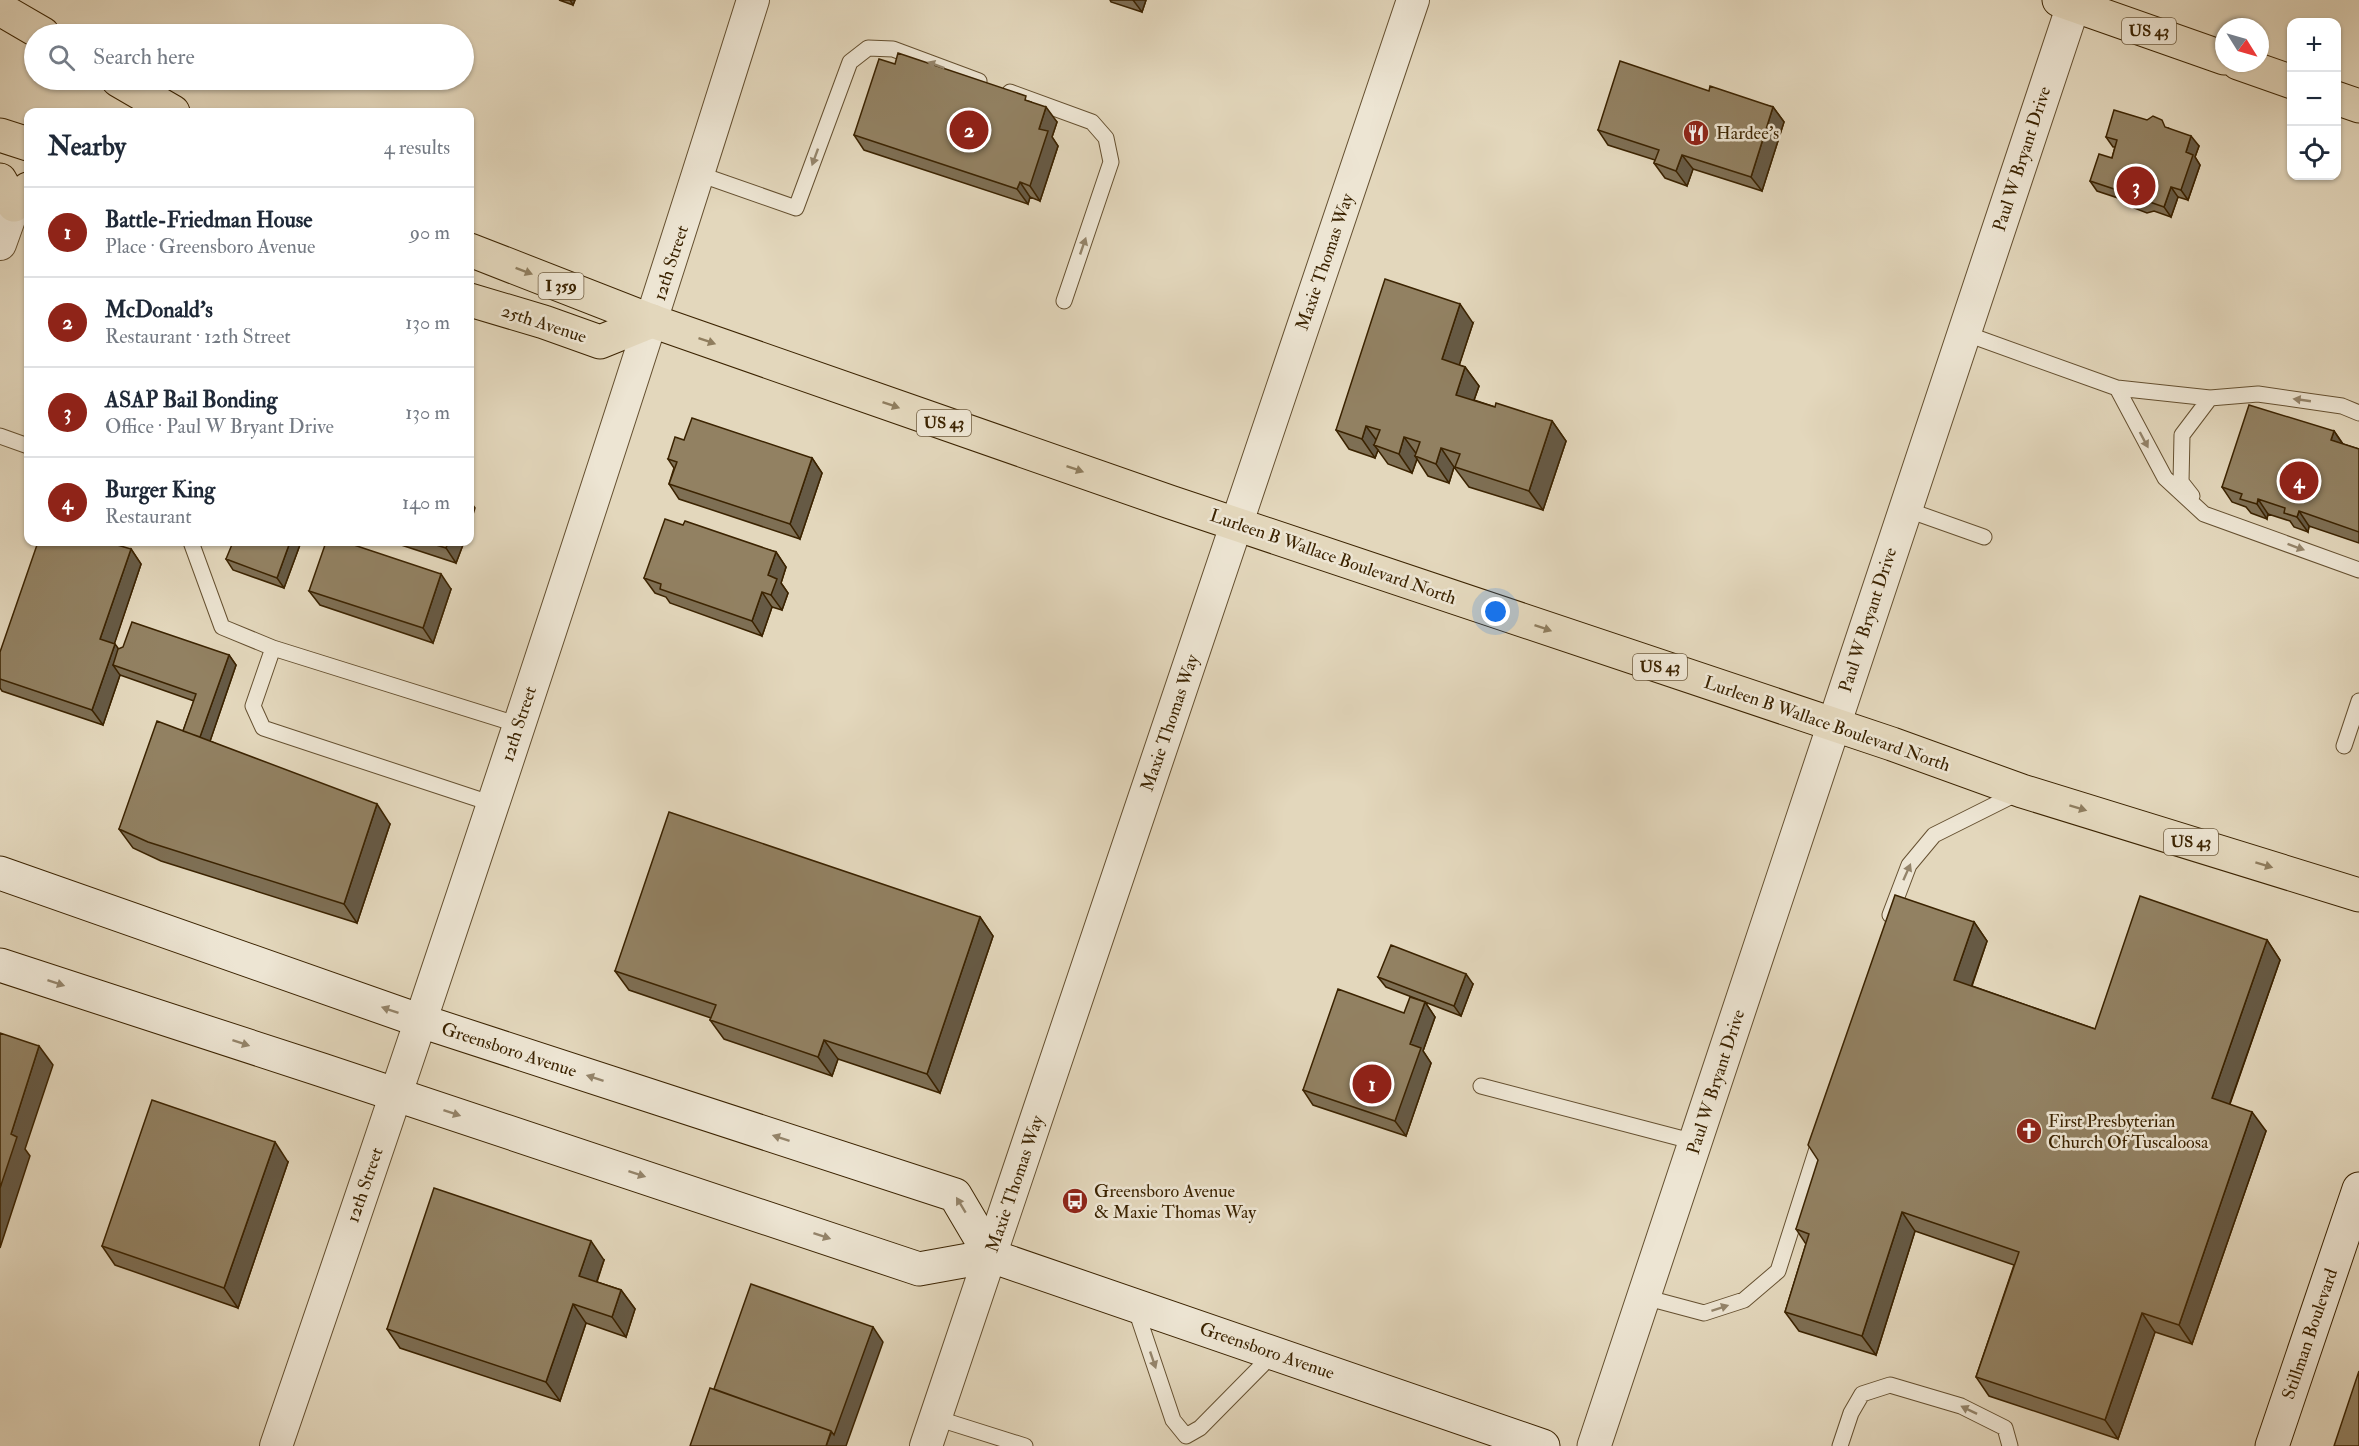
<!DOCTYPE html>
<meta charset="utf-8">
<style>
body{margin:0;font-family:"IM FELL Double Pica",serif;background:#f2f2f3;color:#1f2937}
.controls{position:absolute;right:18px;top:18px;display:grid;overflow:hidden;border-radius:12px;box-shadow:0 2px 4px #0004}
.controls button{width:54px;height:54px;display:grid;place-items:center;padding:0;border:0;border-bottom:2px solid #e0e1e3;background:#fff;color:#1f2937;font:30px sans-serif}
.compass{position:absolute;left:2215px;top:18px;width:54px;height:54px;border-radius:50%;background:#fff;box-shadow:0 2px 4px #0004;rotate:127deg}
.you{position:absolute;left:1496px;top:612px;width:21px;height:21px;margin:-15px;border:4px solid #fff;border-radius:50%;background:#1a73e8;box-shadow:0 0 0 9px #1a73e833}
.badge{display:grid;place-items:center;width:39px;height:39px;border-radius:50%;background:#8f2418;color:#fff;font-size:20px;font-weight:700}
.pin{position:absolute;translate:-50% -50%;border:3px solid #fff;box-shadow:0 2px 6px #0006}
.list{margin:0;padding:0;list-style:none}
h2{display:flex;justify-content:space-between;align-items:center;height:78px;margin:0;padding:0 24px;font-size:26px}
h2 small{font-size:20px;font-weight:400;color:#747a83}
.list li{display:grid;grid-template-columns:39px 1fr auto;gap:18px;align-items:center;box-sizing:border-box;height:90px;padding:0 24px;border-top:2px solid #e0e1e3}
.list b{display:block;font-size:22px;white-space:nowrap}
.list p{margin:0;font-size:20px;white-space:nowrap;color:#747a83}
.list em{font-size:20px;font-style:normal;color:#747a83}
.icon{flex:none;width:33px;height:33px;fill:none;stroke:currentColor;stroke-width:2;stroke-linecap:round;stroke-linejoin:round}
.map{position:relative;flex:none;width:2359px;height:1446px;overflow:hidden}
.search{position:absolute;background:#fff;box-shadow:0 2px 4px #0004;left:24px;top:24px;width:450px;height:66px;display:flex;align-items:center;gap:15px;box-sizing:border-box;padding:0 21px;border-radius:33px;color:#747a83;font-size:22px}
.panel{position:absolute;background:#fff;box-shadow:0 2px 4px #0004;left:24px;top:108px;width:450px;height:438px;border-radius:12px}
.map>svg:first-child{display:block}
</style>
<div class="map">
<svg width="2359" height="1446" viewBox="0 0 2359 1446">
<rect width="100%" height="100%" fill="#e3d7bc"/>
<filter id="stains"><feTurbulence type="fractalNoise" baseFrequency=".00333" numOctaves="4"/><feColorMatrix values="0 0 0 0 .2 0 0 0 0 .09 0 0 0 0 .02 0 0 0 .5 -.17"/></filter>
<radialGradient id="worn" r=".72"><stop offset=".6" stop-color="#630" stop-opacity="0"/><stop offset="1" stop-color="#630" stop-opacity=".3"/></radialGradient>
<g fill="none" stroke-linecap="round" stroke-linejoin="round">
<!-- service casing -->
<g stroke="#655030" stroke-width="17">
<path id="service" d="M1010 92 1092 122 1106 138 1111 162 1064 301
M699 174 796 208 850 62 868 48 893 49 979 81
M1964 333 2117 388 2210 398 2258 394 2342 406 2359 413
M2117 388 2165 478 2204 514 2359 570
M0 436 28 446
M2192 496 2181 482 2182 435 2210 398
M1905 509 1984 537
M191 542 222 627 273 648 253 706 263 728 493 804
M273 648 519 725
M2344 746 2359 701
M1890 915 1909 865 1934 835 2020 792
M1481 1086 1695 1142
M1644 1297 1704 1313 1744 1300 1778 1271 1821 1136
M1135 1307 1173 1420 1186 1436 1200 1428 1274 1353
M936 1418 1025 1446
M1840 1446 1851 1413 1862 1394 1890 1385 1961 1406 2005 1428 2010 1446"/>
</g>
<!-- minor casing -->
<g stroke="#655030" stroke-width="34">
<path id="minor" d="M0 244 14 205
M276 1446C441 966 601 484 753 0
M926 1446 1413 0"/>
</g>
<!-- tertiary casing -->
<g stroke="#655030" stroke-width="35">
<path id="tertiary" d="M1594 1446 2075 0"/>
</g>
<!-- secondary casing -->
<g stroke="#3b2301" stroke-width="35">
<path id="secondary" d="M0 873 421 1021 955 1195 991 1256
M0 965 322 1070 919 1269 991 1256 1543 1446
M2272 1446 2359 1189"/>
</g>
<!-- primary casing -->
<g stroke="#3b2301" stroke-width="35">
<path id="primary" d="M0 135 28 144
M0 180 14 205 28 189
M470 300 544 322 600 342 652 321"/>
</g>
<!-- trunk casing -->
<g stroke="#3b2301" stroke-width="35">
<path id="trunk" d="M2059 0 2224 58
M2238 63 2292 82
M2336 98 2359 106
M652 321 1170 502 1892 744 2022 791 2359 895"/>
</g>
<!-- motorway casing -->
<g stroke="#3b2301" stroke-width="35">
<path id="motorway" d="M0 9 43 34
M118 80 173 112
M470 250 652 321"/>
</g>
<!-- service -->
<use href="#service" stroke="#ede5d3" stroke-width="15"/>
<!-- minor -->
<use href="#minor" stroke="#ede5d3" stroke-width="32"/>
<!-- tertiary -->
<use href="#tertiary" stroke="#ede5d3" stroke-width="33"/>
<!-- secondary -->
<use href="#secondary" stroke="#ede5d3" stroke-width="33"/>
<!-- primary -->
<use href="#primary" stroke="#e3d7bc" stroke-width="33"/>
<!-- trunk -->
<use href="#trunk" stroke="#e3d7bc" stroke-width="33"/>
<!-- motorway -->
<use href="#motorway" stroke="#e3d7bc" stroke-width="33"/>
</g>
<!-- wall -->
<path fill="#7e6f54" stroke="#3b2301" stroke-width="1.5" d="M559 0H575L573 5Z
M1110 0H1146L1142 12 1111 2Z
M895 64 1031 102 1057 122 1052 137 1058 146 1040 201 1030 197 1028 204 864 150 854 135Z
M1709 91 1773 107 1784 122 1762 191 1693 169 1687 186 1665 178 1654 163 1655 160 1608 145 1598 130Z
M2168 128 2199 146 2195 157 2200 165 2188 200 2178 197 2171 217 2154 211 2147 213 2134 208 2130 202 2097 191 2090 181 2112 158 2115 147H2113L2106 137Z
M1473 323 1459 365 1465 367 1479 386 1474 400 1495 407 1552 421 1566 441 1543 510 1469 487 1454 467 1449 483 1428 476 1417 459 1412 473 1388 464 1378 450 1375 458 1349 449 1336 430Z
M2334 431 2343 444 2359 449V543L2309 526 2308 532 2294 527 2290 521 2268 514 2267 519 2251 513 2246 507 2232 502 2222 487Z
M812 458 822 473 800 539 679 499 669 484 674 468 668 459Z
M683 525 776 552 786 567 781 583 788 593 782 610 772 607 762 636 670 603 666 597 655 593 644 578Z
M301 542 284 588 233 570 226 559Z
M392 542H464L456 563Z
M131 549 141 564 114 644 118 649 229 655 236 665 210 741 390 824 357 923 161 861 133 848 119 829 183 731 194 701 120 675 103 725 2 691 0 688V652Z
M451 589 433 643 320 605 309 591Z
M980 917 993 936 940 1093 838 1059 832 1076 724 1039 710 1020 711 1018 629 990 615 971Z
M1974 922 1987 941 1972 986 2095 1029 2267 940 2280 960 2230 1104 2266 1131 2192 1344 2155 1332 2118 1439 1989 1396 1976 1377 2014 1265 1915 1231 1876 1355 1799 1331 1785 1312 1806 1244 1796 1229Z
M1378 977 1473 984 1461 1016 1386 987Z
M1425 1002 1435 1017 1423 1051 1431 1063 1406 1136 1313 1105 1303 1090 1404 1013Z
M288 1162 238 1308 115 1265 102 1246Z
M604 1260 597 1282 621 1290 635 1309 626 1337 586 1323 560 1401 400 1348 387 1329Z"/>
<!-- shaded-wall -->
<path fill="#665a45" stroke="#3b2301" stroke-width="1.5" d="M570 0H575L573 5Z
M1133 0H1146L1142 12Z
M1046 107 1057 122 1052 137 1058 146 1040 201 1030 186 1039 129Z
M1773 107 1784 122 1762 191 1751 177Z
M2191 136 2199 146 2195 157 2200 165 2188 200 2181 190 2186 152Z
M1682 155 1693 169 1687 186 1676 171Z
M1020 182 1030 197 1028 204 1017 189Z
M2171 187 2178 197 2171 217 2164 207Z
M1460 304 1473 323 1455 378 1442 359Z
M1465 367 1479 386 1469 414 1456 395Z
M1552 421 1566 441 1543 510 1529 491Z
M1366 426 1380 445H1374L1378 450 1375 458 1362 439Z
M2334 431 2344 446 2331 440Z
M1404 437 1418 456H1415L1417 459 1412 473 1399 454Z
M1441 448 1454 467 1449 483 1436 464Z
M812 458 822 473 800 539 790 524Z
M2258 499 2268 514 2267 519 2257 504Z
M470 501 475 508 470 524Z
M2299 511 2309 526 2308 532 2297 517Z
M290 542H301L284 588 277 578Z
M448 542H464L456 563 446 548Z
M131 549 141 564 111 654 100 639Z
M776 552 786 567 781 583 788 593 782 610 771 595 768 575Z
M441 574 451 589 433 643 423 628Z
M762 592 772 607 762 636 752 621Z
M115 644 126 659 113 665 120 675 103 725 92 710Z
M229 655 236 665 206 753 198 742Z
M377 804 390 824 357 923 344 904Z
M980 917 993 936 940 1093 927 1074Z
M1974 922 1987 941 1967 999 1954 980Z
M2267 940 2280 960 2225 1117 2212 1098Z
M1466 974 1473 984 1461 1016 1454 1006Z
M1425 1002 1435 1017 1423 1051 1431 1063 1406 1136 1395 1121 1410 1044Z
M824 1040 838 1059 832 1076 818 1057Z
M39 1046 53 1065 25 1149 30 1156 0 1248V1188L11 1134Z
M2252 1112 2266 1131 2192 1344 2179 1325Z
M275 1142 288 1162 238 1308 224 1288Z
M1902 1212 1915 1231 1876 1355 1862 1336Z
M591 1241 604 1260 592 1295 579 1276Z
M621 1290 635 1309 626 1337 612 1317Z
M573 1304 586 1323 560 1401 546 1382Z
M2142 1313 2155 1332 2118 1439 2105 1420Z
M873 1327 883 1342 846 1446H826Z"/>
<!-- building -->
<path fill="#928162" stroke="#3b2301" stroke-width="1.5" d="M898 53 1026 96 1025 100 1046 107 1039 129 1048 131 1030 186 1020 182 1017 189 854 135 879 59 895 64Z
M1620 61 1709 91 1710 86 1773 107 1751 177 1682 155 1676 171 1654 163 1659 150 1598 130Z
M2114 110 2147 120 2153 116 2162 120 2165 127 2191 136 2186 152 2193 155 2181 190 2171 187 2164 207 2147 201 2140 203 2127 198 2123 192 2090 181 2099 154 2112 158 2117 140 2106 137Z
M1385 279 1460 304 1442 359 1465 367 1456 395 1495 407 1496 403 1552 421 1529 491 1455 467 1460 454 1441 448 1436 464 1415 456 1420 442 1404 437 1399 454 1374 445 1380 430 1366 426 1362 439 1336 430Z
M2249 405 2334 431 2331 440 2359 449V532L2299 511 2297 517 2284 513 2285 508 2258 499 2257 504 2240 499 2242 494 2222 487Z
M692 418 812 458 790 524 669 484 677 462 668 459 675 437 684 440Z
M665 519 683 525 685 521 776 552 768 575 777 579 771 595 762 592 752 621 660 589 661 584 644 578Z
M38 542H107L131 549 100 639 115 644 92 710 0 679V652Z
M233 542H290L277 578 226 559Z
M326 542H345L441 574 423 628 309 591Z
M426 542H448L446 548Z
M132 622 229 655 200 737 183 731 196 694 113 665 118 649 123 647Z
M157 721 377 804 344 904 148 842 119 829Z
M669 812 980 917 927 1074 824 1040 818 1057 710 1020 716 1005 615 971Z
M1895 895 1974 922 1954 980 2095 1029 2140 896 2267 940 2212 1098 2252 1112 2179 1325 2142 1313 2105 1420 1976 1377 2019 1252 1902 1212 1862 1336 1785 1312 1809 1234 1796 1229 1818 1160 1808 1145Z
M1391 945 1466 974 1454 1006 1378 977Z
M1338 989 1404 1013 1410 997 1425 1002 1410 1044 1421 1048 1395 1121 1303 1090Z
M0 1033 39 1046 11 1134 17 1137 0 1188Z
M152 1100 275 1142 224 1288 102 1246Z
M434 1188 591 1241 579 1276 621 1290 612 1317 573 1304 546 1382 387 1329Z
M751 1284 873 1327 834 1435 831 1431 714 1389Z
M2359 1371V1446H2334Z
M710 1388 831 1431 826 1446H690Z"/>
<!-- one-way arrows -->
<defs><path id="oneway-solid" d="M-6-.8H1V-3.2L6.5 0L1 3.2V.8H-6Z" transform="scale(1.5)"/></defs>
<g fill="#94846a">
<use href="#oneway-solid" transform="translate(936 65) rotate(-160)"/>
<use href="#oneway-solid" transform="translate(815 157) rotate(110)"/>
<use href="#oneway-solid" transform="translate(1083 246) rotate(-71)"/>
<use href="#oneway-solid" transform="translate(2302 400) rotate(-172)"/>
<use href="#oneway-solid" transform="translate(2144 440) rotate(62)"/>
<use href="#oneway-solid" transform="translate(2296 547) rotate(20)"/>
<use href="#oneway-solid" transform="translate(1907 872) rotate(-66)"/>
<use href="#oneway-solid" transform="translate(56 983) rotate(18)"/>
<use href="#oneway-solid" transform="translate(390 1010) rotate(-161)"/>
<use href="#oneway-solid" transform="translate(241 1043) rotate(18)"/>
<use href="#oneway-solid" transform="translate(595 1078) rotate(-162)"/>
<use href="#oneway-solid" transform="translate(452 1113) rotate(18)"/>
<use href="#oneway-solid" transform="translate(781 1138) rotate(-162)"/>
<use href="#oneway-solid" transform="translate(637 1174) rotate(18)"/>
<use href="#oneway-solid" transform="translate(961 1205) rotate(-121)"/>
<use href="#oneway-solid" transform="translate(822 1236) rotate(18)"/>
<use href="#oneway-solid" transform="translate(1720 1308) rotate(-18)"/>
<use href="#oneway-solid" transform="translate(1153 1360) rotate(71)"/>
<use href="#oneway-solid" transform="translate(1969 1410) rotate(-154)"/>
</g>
<g fill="#8f7d5e">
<use href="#oneway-solid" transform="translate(524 271) rotate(21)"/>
<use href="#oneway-solid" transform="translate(707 341) rotate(19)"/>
<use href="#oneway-solid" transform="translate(891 405) rotate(19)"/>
<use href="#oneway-solid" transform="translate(1075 469) rotate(19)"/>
<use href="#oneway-solid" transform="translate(1543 628) rotate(19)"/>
<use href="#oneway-solid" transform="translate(2078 808) rotate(17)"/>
<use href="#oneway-solid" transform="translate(2264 865) rotate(17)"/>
</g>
<!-- icons -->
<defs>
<g id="restaurant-disc" transform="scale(1.35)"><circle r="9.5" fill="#8f2418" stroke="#ede5d3"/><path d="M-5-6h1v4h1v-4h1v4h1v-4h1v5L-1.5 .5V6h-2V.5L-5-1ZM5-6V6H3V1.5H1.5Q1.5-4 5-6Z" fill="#fff"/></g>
<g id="church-disc" transform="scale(1.35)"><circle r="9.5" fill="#8f2418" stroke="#ede5d3"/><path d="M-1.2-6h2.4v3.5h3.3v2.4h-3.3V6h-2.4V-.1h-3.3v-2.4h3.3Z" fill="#fff"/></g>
<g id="bus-disc" transform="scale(1.35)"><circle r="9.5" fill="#8f2418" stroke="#ede5d3"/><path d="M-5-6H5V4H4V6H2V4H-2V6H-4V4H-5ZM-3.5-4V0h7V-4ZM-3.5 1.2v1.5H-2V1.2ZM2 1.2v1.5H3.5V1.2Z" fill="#fff"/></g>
</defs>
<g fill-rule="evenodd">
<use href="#restaurant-disc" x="1696" y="133"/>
<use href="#church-disc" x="2029" y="1131"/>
<use href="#bus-disc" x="1075" y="1201"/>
</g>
<g text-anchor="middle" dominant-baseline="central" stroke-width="5" stroke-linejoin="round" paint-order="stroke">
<!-- shield labels -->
<g fill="#ede5d3" stroke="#705d40" stroke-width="1.5">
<rect x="2122" y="18" width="54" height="26" rx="4.5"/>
<rect x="538.5" y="273" width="45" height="26" rx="4.5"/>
<rect x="917" y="410" width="54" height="26" rx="4.5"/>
<rect x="1633" y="654" width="54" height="26" rx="4.5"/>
<rect x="2164" y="829" width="54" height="26" rx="4.5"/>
</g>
<g font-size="16" font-weight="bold" fill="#3b2301">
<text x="2149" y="31">US 43</text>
<text x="561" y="286">I 359</text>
<text x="944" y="423">US 43</text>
<text x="1660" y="667">US 43</text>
<text x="2191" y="842">US 43</text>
</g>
<!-- poi labels -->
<g font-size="18" fill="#3b2301" stroke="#ede5d3" text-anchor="start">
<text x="1716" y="133">Hardee's</text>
<text x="2048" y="1121">First Presbyterian<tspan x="2048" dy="21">Church Of Tuscaloosa</tspan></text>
<text x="1094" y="1191">Greensboro Avenue<tspan x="1094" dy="21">&amp; Maxie Thomas Way</tspan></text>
</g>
<!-- street labels -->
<g font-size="18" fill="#3b2301" stroke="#ede5d3">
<text transform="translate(2022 159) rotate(-72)">Paul W Bryant Drive</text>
<text transform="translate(1325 262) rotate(-71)">Maxie Thomas Way</text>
<text transform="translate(671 263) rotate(-72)">12th Street</text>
<text transform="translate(544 324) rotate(18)">25th Avenue</text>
<text transform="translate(1333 557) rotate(19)">Lurleen B Wallace Boulevard North</text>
<text transform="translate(1868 620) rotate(-72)">Paul W Bryant Drive</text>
<text transform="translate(1170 723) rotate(-71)">Maxie Thomas Way</text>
<text transform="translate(519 724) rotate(-72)">12th Street</text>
<text transform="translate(1827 724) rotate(19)">Lurleen B Wallace Boulevard North</text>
<text transform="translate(509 1050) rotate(18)">Greensboro Avenue</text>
<text transform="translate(1716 1082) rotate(-72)">Paul W Bryant Drive</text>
<text transform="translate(1015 1184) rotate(-71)">Maxie Thomas Way</text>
<text transform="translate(365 1185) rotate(-71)">12th Street</text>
<text transform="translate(2310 1334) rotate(-71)">Stillman Boulevard</text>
<text transform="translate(1267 1351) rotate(19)">Greensboro Avenue</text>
</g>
</g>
<rect width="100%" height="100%" filter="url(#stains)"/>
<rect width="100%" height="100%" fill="url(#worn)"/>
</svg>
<div class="controls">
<button>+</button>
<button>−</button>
<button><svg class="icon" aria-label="locate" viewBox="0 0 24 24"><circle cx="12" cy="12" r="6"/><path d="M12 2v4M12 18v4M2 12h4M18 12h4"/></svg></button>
</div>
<svg class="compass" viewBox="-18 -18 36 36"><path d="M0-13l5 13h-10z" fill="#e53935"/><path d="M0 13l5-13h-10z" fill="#747a83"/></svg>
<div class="you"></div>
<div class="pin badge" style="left:1372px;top:1084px">1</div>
<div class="pin badge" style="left:969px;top:130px">2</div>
<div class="pin badge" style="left:2136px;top:186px">3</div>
<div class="pin badge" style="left:2299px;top:481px">4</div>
<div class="search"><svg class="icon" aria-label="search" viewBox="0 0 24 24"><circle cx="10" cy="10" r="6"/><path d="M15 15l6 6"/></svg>Search here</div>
<section class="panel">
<h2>Nearby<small>4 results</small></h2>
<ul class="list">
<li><span class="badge">1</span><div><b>Battle-Friedman House</b><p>Place · Greensboro Avenue</p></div><em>90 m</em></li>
<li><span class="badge">2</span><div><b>McDonald's</b><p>Restaurant · 12th Street</p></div><em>130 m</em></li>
<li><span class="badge">3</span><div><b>ASAP Bail Bonding</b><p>Office · Paul W Bryant Drive</p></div><em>130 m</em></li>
<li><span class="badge">4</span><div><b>Burger King</b><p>Restaurant</p></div><em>140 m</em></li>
</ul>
</section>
</div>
